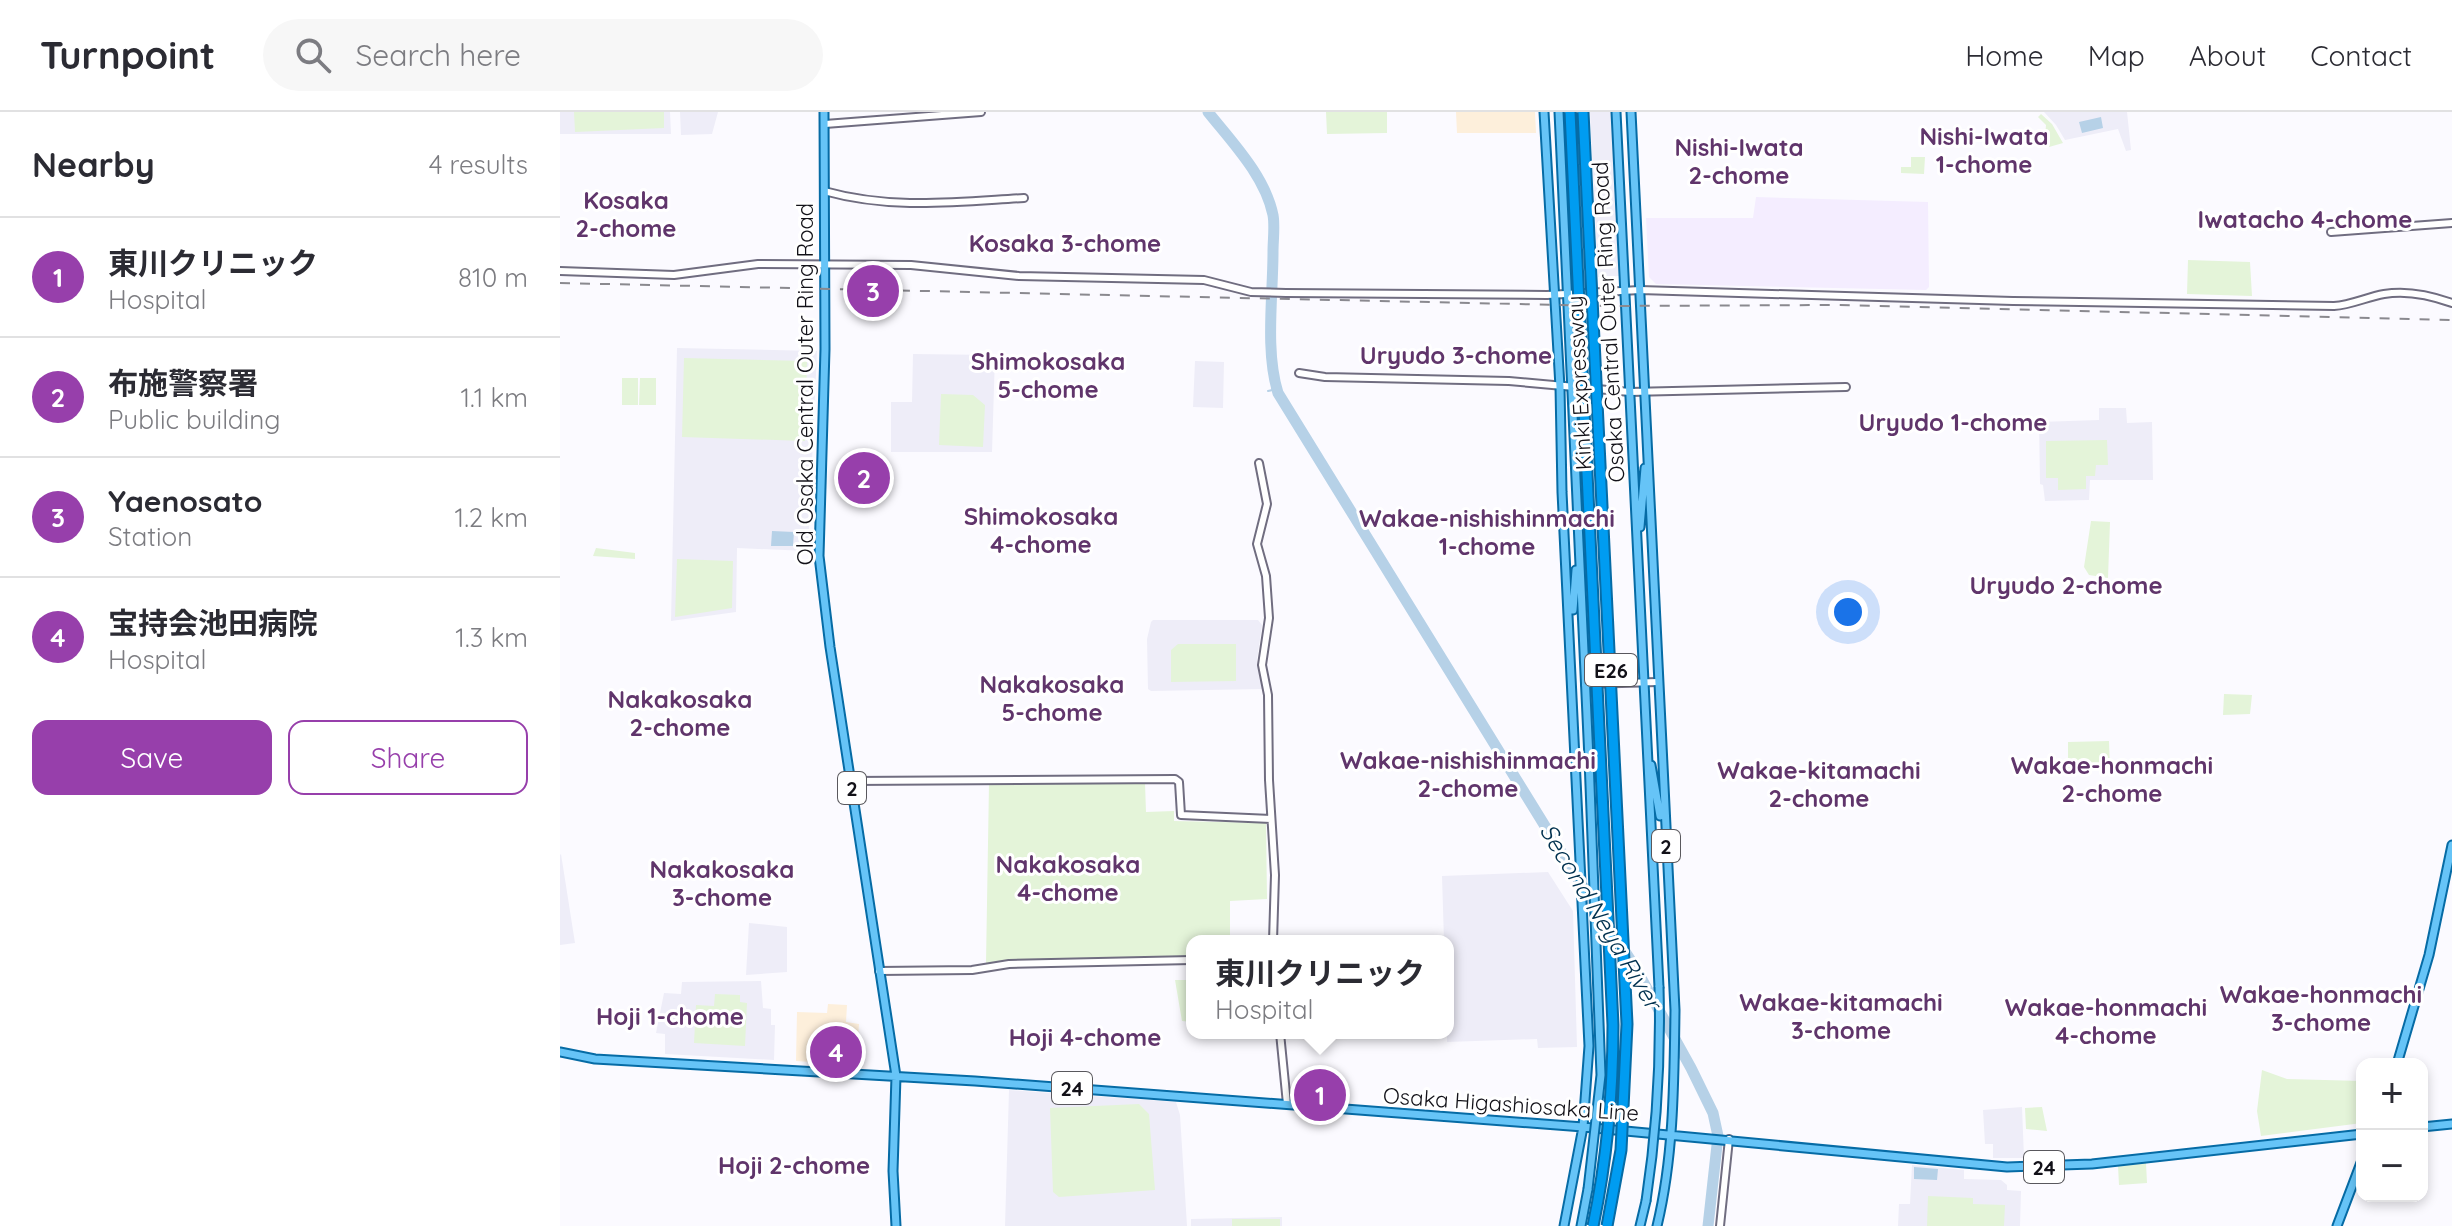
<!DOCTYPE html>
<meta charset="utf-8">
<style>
body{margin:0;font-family:Quicksand,"Noto Sans JP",sans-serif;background:#f7f7f7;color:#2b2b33}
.controls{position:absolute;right:24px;bottom:24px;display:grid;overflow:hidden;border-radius:16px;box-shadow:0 4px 12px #0003}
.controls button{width:72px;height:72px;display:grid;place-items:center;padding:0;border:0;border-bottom:2px solid #e1e1e2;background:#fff;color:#2b2b33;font:40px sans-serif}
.you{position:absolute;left:1288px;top:500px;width:28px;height:28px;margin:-20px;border:6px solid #fff;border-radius:50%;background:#1a73e8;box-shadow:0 0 0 12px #1a73e833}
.badge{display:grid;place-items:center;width:52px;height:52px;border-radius:50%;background:#973fab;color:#fff;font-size:26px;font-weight:700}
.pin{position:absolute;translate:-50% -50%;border:4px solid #fff;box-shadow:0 2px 8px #0006}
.popup{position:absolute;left:626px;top:823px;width:268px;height:104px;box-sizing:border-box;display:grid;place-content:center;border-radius:16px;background:#fff;filter:drop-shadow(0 2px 6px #0005);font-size:26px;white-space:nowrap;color:#7c7c81}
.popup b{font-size:30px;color:#2b2b33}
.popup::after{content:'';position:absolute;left:50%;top:100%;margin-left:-16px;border:16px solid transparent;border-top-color:#fff}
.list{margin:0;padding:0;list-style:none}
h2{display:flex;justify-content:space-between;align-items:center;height:104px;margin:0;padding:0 32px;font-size:34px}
h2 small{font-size:26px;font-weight:400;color:#7c7c81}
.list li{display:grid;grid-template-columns:52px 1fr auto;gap:24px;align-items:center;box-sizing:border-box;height:120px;padding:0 32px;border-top:2px solid #e1e1e2}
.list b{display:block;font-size:30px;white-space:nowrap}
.list p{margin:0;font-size:26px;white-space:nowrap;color:#7c7c81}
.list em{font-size:26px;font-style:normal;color:#7c7c81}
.actions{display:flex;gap:16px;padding:24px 32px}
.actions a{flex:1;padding:18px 0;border:2px solid #973fab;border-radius:16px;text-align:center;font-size:28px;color:#973fab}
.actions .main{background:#973fab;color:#fff}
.icon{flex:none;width:44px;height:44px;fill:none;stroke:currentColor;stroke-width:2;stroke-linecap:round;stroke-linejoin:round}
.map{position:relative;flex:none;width:1892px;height:1114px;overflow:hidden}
header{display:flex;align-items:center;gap:48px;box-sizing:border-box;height:112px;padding:0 40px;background:#fff;border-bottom:2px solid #e1e1e2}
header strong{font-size:38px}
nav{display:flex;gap:44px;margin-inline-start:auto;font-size:28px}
.search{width:560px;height:72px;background:#f7f7f7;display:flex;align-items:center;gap:20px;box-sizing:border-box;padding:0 28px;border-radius:44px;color:#7c7c81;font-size:30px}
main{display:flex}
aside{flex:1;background:#fff}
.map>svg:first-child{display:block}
</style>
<header>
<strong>Turnpoint</strong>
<div class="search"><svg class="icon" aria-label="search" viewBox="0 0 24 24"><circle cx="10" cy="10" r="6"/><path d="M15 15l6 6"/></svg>Search here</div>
<nav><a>Home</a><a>Map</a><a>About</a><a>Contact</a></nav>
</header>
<main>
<aside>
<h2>Nearby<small>4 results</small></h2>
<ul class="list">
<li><span class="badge">1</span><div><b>東川クリニック</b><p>Hospital</p></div><em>810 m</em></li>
<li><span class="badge">2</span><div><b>布施警察署</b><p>Public building</p></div><em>1.1 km</em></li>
<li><span class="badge">3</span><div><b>Yaenosato</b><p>Station</p></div><em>1.2 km</em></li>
<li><span class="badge">4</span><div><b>宝持会池田病院</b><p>Hospital</p></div><em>1.3 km</em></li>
</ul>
<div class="actions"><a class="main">Save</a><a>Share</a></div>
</aside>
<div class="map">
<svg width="1892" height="1114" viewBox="0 0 1892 1114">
<rect width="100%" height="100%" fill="#fbfaff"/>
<!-- commercial -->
<path fill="#f4edff" d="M1196 85 1368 90 1369 175 1366 178 1096 172 1089 165 1086 106H1193Z"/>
<!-- built -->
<path fill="#eeedf8" d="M0 0H110L111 22H0Z
M120 0H158L152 22 121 23Z
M1030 0H1052L1059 164 1038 165Z
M1484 0H1567L1571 38 1566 39 1558 17 1505 28 1496 13Z
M117 236 257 239 248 439 177 436 176 500 111 509Z
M353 242 435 243 432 340H331V290H352Z
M635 249 664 250 663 296 633 295Z
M1539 296H1566L1567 311 1592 310 1593 368H1530L1529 388 1485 389 1483 373 1480 372 1479 310 1539 308Z
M593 508H698L702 513 697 548 703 577 591 579 588 577 587 527 591 510Z
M1 742 15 831 0 833V743Z
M988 760 1013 799 1017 935 978 936 977 927 887 930 888 829H884L882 764Z
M189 811 227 815V860L186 863Z
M201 869 203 896 211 897V913H215L214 948 105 942V922L96 921 104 881 121 882 122 870Z
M449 978 616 990 620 1003 627 1114H445Z
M1462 995 1464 1046H1433V1032H1425L1423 998Z
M1352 1053 1404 1058V1067L1441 1068 1447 1073V1078L1461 1079 1460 1114H1338L1339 1092H1350Z
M722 1105V1114H631V1107Z"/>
<!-- medical -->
<path fill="#fdefdb" d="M896 0H975L976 21H897Z
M268 892 287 893 286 910 299 912 296 953 236 949 237 900 267 901Z"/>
<!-- green -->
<path fill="#e4f4d9" d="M14 0H104V16L15 20Z
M766 0H827V21L767 22Z
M1481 2 1492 12 1503 31 1489 35 1488 28 1480 29 1479 26 1485 25 1486 13 1478 5Z
M1351 45H1365L1364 62 1341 61V55H1351Z
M1628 148 1690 150 1692 184 1627 182Z
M124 246 247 249 245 329 122 325Z
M62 266H78V293H62Z
M80 266H96V293H79Z
M381 282 413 283 425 293 423 335 379 333Z
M1547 328 1548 353H1536L1535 364H1526V377L1498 378V366H1486V329Z
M1531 409 1550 410 1548 466 1529 463 1524 455Z
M36 436 75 441V447L33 444Z
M117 447 173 449 172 496 115 505Z
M618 532H676V569L611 570V538Z
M1664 582 1692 583 1690 602 1663 603Z
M1549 629 1550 658H1508V630Z
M429 671H585L586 700 614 699V709L706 711 707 787 670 789V829H632V845L426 851Z
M615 868H632V910L622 909Z
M155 882 180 883V890L187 891 185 934 134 931 136 893 154 894Z
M1702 958 1727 967 1802 969V1011L1701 1024 1697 999Z
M579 992 589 1002 595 1078 499 1085 493 1080 490 996Z
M1482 995 1487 1019 1466 1017 1465 996Z
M1586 1051 1587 1071 1559 1073 1558 1054Z
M1368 1084 1413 1086V1092L1445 1093 1444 1114H1367Z
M672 1107H720V1114H672Z"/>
<!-- water -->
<path fill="#b6d1e7" d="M1541 5 1543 16 1522 21 1519 10Z
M212 419 234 420 233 434H211Z
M1354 1055 1378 1057 1377 1068 1354 1067Z"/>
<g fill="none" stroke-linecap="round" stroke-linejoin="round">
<!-- stream -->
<path stroke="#b6d1e7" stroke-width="2" d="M708 279 717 277"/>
<!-- river -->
<path stroke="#b6d1e7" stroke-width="11" d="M648 0C672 30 705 64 713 103 715 114 713 128 713 140 713 184 705 239 718 281L1009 753 1075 855 1131 956 1153 1001 1158 1024 1148 1114"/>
<!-- minor casing -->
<g stroke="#706d80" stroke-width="10">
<path id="minor" d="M265 12 421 0
M264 79C332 98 395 90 464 86
M1771 120 1892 111
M0 159 114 163 198 152 351 153 459 164 644 168 691 180 726 181 987 183 1080 178 1453 189 1774 194C1791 193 1807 185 1824 182 1847 178 1870 183 1892 191
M739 261 765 265 949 269 1070 280 1286 275
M699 351 707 392 697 432 706 464 709 506 702 553 708 583 709 668 715 763 713 829
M1025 572 1098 570
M291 669 615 667 619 670 621 703 711 707
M319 859 412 858 449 852 632 848
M720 921 727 992
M1160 1114 1169 1027"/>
</g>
<!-- major casing -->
<g stroke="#066ba5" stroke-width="11">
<path id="major" d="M264 0 265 237 259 444 270 535 336 964 333 1059 336 1114
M984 0 1000 275 1002 380 1029 934 1023 1015 1004 1114
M999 0 1029 647
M1056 0 1099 875
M1071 0 1115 898C1114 969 1114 1044 1097 1114
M1080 415 1085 356
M1013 498 1016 458
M1091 653 1100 704
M0 940 35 947 415 969 1023 1015 1447 1055 1532 1052 1802 1022
M1837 952 1869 843 1892 733
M1862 1015 1892 1012
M1021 1114 1028 1077
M1080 1114 1086 1089
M1777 1114 1802 1048"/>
</g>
<!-- minor -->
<use href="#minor" stroke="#fff" stroke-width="6"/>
<!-- major -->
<use href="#major" stroke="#66c4f7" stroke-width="7"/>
<!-- rail -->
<path stroke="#8a898f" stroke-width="2" stroke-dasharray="10 10" stroke-linecap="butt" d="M0 171 1048 194 1277 193 1892 208"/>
<!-- major-bridge casing -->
<g stroke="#066ba5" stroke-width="11" stroke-linecap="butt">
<path id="major-bridge" d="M1028 1077 1041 963 1029 647
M1086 1089C1097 1017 1101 948 1099 875"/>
</g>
<!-- highway-bridge casing -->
<g stroke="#066ba5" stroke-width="13" stroke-linecap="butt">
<path id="highway-bridge" d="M1010 0 1053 913C1053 981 1047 1047 1033 1114
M1023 0 1067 912 1061 1038 1047 1114"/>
</g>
<!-- major-bridge -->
<use href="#major-bridge" stroke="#66c4f7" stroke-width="7"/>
<!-- highway-bridge -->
<use href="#highway-bridge" stroke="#009cf1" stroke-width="9"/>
</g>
<g text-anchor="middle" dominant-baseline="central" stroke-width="6" stroke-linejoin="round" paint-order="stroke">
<!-- shield labels -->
<g fill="#fff" stroke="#59585d" stroke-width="2">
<rect x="1025" y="542" width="52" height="32" rx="6"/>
<rect x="278" y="660" width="28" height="32" rx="6"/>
<rect x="1092" y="718" width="28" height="32" rx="6"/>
<rect x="492" y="960" width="40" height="32" rx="6"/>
<rect x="1464" y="1039" width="40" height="32" rx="6"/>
</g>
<g font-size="20" font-weight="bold" fill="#121118">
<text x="1051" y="558">E26</text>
<text x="292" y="676">2</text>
<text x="1106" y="734">2</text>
<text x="512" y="976">24</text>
<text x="1484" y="1055">24</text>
</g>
<!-- street labels -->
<g font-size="22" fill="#121118" stroke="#fff">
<text transform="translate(1048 210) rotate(-93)">Osaka Central Outer Ring Road</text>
<text transform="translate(1019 271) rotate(-93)">Kinki Expressway</text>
<text transform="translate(245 272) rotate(-90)">Old Osaka Central Outer Ring Road</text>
<text transform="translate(951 992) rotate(4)">Osaka Higashiosaka Line</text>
</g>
<!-- neighbourhood labels -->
<g font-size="24" font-weight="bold" fill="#60356b" stroke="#fff">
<text x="1424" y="24">Nishi-Iwata<tspan x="1424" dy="28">1-chome</tspan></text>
<text x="1179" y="35">Nishi-Iwata<tspan x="1179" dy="28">2-chome</tspan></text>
<text x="66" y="88">Kosaka<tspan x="66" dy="28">2-chome</tspan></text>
<text x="1745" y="107">Iwatacho 4-chome</text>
<text x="505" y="131">Kosaka 3-chome</text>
<text x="896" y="243">Uryudo 3-chome</text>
<text x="488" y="249">Shimokosaka<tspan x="488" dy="28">5-chome</tspan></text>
<text x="1393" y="310">Uryudo 1-chome</text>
<text x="481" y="404">Shimokosaka<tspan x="481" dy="28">4-chome</tspan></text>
<text x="927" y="406">Wakae-nishishinmachi<tspan x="927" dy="28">1-chome</tspan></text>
<text x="1506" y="473">Uryudo 2-chome</text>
<text x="492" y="572">Nakakosaka<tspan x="492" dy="28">5-chome</tspan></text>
<text x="120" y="587">Nakakosaka<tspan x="120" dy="28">2-chome</tspan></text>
<text x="908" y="648">Wakae-nishishinmachi<tspan x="908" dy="28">2-chome</tspan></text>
<text x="1552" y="653">Wakae-honmachi<tspan x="1552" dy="28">2-chome</tspan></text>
<text x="1259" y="658">Wakae-kitamachi<tspan x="1259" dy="28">2-chome</tspan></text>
<text x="508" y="752">Nakakosaka<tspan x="508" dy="28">4-chome</tspan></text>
<text x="162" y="757">Nakakosaka<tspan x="162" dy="28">3-chome</tspan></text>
<text x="1761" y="882">Wakae-honmachi<tspan x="1761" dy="28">3-chome</tspan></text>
<text x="1281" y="890">Wakae-kitamachi<tspan x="1281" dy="28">3-chome</tspan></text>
<text x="1546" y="895">Wakae-honmachi<tspan x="1546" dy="28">4-chome</tspan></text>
<text x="110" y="904">Hoji 1-chome</text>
<text x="525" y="925">Hoji 4-chome</text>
<text x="234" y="1053">Hoji 2-chome</text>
</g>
<!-- water labels -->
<g font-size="24" font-style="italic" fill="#00314f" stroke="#fff">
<text transform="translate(1041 804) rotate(59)">Second Neya River</text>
</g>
</g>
</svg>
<div class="controls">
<button>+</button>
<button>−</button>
</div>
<div class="you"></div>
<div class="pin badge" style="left:760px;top:983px">1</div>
<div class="popup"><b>東川クリニック</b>Hospital</div>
<div class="pin badge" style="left:304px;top:366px">2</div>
<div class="pin badge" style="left:313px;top:179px">3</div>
<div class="pin badge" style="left:276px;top:940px">4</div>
</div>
</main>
